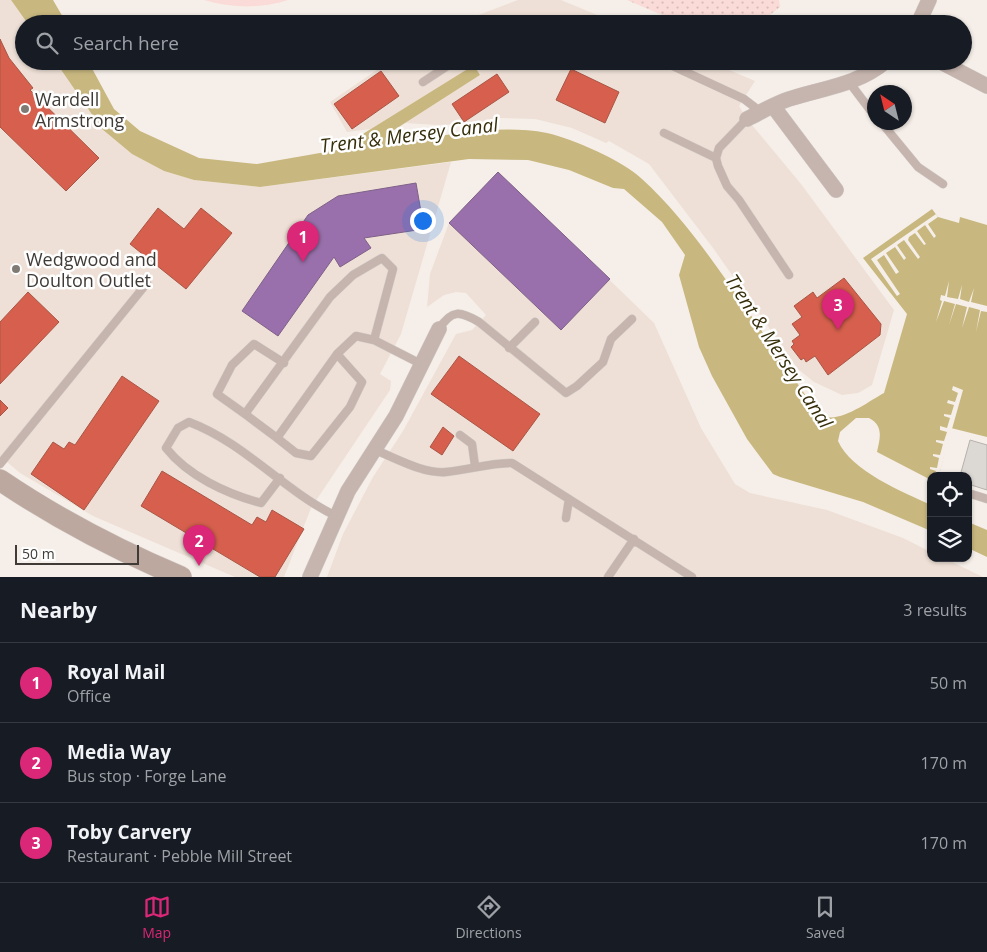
<!DOCTYPE html>
<meta charset="utf-8">
<style>
body{margin:0;font-family:"Open Sans",sans-serif;background:#242831;color:#f1f3f6}
.controls{position:absolute;right:15px;bottom:15px;display:grid;overflow:hidden;border-radius:10px;box-shadow:0 1px 4px #0004}
.controls button{width:45px;height:45px;display:grid;place-items:center;padding:0;border:0;border-bottom:1px solid #363941;background:#171b24;color:#f1f3f6;font:25px sans-serif}
.compass{position:absolute;left:867px;top:85px;width:45px;height:45px;border-radius:50%;background:#171b24;box-shadow:0 1px 4px #0004;rotate:325deg}
.scale{position:absolute;left:15px;bottom:12px;width:124px;box-sizing:border-box;padding-left:5px;border:2px solid #403b37;border-top:0;font-size:14px;line-height:18px;white-space:nowrap;color:#403b37;-webkit-text-stroke:4px #fefefe;paint-order:stroke}
.you{position:absolute;left:422px;top:220px;width:18px;height:18px;margin:-12px;border:4px solid #fff;border-radius:50%;background:#1a73e8;box-shadow:0 0 0 8px #1a73e833}
.badge{display:grid;place-items:center;width:32px;height:32px;border-radius:50%;background:#db2777;color:#fff;font-size:16px;font-weight:700}
.pin{position:absolute;translate:-50% -41px;filter:drop-shadow(0 1px 2px #0008)}
.pin::after{content:'';position:absolute;top:26px;width:18px;height:15px;background:inherit;clip-path:polygon(0 0,100% 0,50% 100%)}
.list{margin:0;padding:0;list-style:none}
h2{display:flex;justify-content:space-between;align-items:center;height:65px;margin:0;padding:0 20px;font-size:21px}
h2 small{font-size:16px;font-weight:400;color:#9ea1a6}
.list li{display:grid;grid-template-columns:32px 1fr auto;gap:15px;align-items:center;box-sizing:border-box;height:80px;padding:0 20px;border-top:1px solid #363941}
.list b{display:block;font-size:19px;white-space:nowrap}
.list p{margin:0;font-size:16px;white-space:nowrap;color:#9ea1a6}
.list em{font-size:16px;font-style:normal;color:#9ea1a6}
.icon{flex:none;width:28px;height:28px;fill:none;stroke:currentColor;stroke-width:2;stroke-linecap:round;stroke-linejoin:round}
.map{position:relative;flex:none;width:987px;height:577px;overflow:hidden}
.search{position:absolute;background:#171b24;box-shadow:0 1px 4px #0004;left:15px;right:15px;top:15px;height:55px;display:flex;align-items:center;gap:12px;box-sizing:border-box;padding:0 18px;border-radius:28px;color:#9ea1a6;font-size:19px}
.sheet{height:305px;background:#171b24}
nav{display:flex;justify-content:space-around;align-items:center;box-sizing:border-box;height:70px;border-top:1px solid #363941;background:#171b24;font-size:14px;color:#9ea1a6}
nav a{display:grid;justify-items:center;gap:2px}
nav .on{color:#db2777}
.map>svg:first-child{display:block}
</style>
<div class="map">
<svg width="987" height="577" viewBox="0 0 987 577">
<defs>
<pattern id="garden-dots" width="8" height="8" patternUnits="userSpaceOnUse" patternTransform="scale(1.25)"><rect width="8" height="8" fill="#fadbd7"/><path d="M2 2h.1M6 6h.1" fill="none" stroke="#d7bdb9" stroke-width="1.8" stroke-linecap="round"/></pattern>
</defs>
<rect width="100%" height="100%" fill="#f6efe9"/>
<!-- built -->
<path fill="#eee0d6" d="M0 0H11L28 24H24V61H55L102 129 132 154 164 171 194 180 260 187 451 162 401 334 380 374 391 381 390 390 311 508 284 577H235L93 516 20 473 0 456Z
M518 0H561L619 24H455Z
M390 61H708L755 81 739 106 747 119 801 184 894 310 872 385 858 393 842 395 814 382 798 369 713 248 649 164 609 141 606 143 572 128 535 119 497 118 469 124 437 125 405 123 480 75 474 65 371 129 347 132 330 102Z
M498 172 654 323 701 428 735 484 750 493 827 510 903 538 931 552V558H944L983 577H327L343 534 373 477 403 431 456 334 472 330 486 315 466 293 456 292 444 295 427 307 430 274 449 223Z"/>
<!-- garden -->
<path fill="url(#garden-dots)" d="M627 0H779L780 7 758 24H683Z"/>
<!-- pitch -->
<path fill="#fadbd7" d="M204 0H288C260 9 231 8 204 0Z"/>
<!-- water -->
<path fill="#c8b87f" d="M11 0H53L67 24H28Z
M55 61H88L114 109 140 131 199 158 257 164 337 150 474 65 480 75 391 132 389 138 401 142C449 135 499 124 547 133 574 139 623 161 642 179 676 210 703 247 729 284 755 321 781 359 806 396 811 402 816 410 822 415 838 425 869 401 884 393L907 314 863 258 932 209 938 217 959 223 960 217 987 225V437L951 428 939 475 931 476V480L877 452C880 438 884 426 869 418H856L840 432 838 441C851 471 903 492 931 505V531L863 502 780 477 773 474 747 439 712 376 699 347 679 275 685 255 662 222 624 189 613 188 569 170 528 160 469 159 260 187 194 180 164 171 132 154 102 129Z
M968 522 987 530V557L968 548Z"/>
<!-- pier -->
<path fill="#f6efe9" d="M936 214 938 217 928 224 936 236 934 238 925 225 917 231 926 244 924 245 915 233 909 237 908 240 920 257 918 259 904 240 897 245 906 258 904 260 895 247 886 253 899 272 896 274 884 255 877 260 900 294 897 296 871 259Z
M949 281 947 297 958 299 962 285 960 299 969 302 974 288 971 302 987 306V312L981 311 976 332 980 310 969 307 962 328 967 307 956 304 949 325 955 304 944 301 936 322 942 301 940 300 941 295 945 296Z
M953 386 963 390 939 475 935 474 936 471 930 469V467L937 468 939 458 933 456V454L940 455 943 444 936 442V440L944 441 947 432 940 430V426L947 428 950 418 944 416V414L951 415 954 405 947 403 948 400 955 402 958 393 952 390Z"/>
<!-- shops -->
<path fill="#d6604d" stroke="#a95546" d="M0 39 9 58 33 88 30 90 99 158 66 191 0 127Z
M571 69 619 92 605 123 556 100Z
M381 71 399 96 352 129 334 104Z
M497 74 509 92 464 122 452 104Z
M158 208 184 229 201 208 232 233 186 289 130 244Z
M844 278 881 324 880 335 828 375 815 356 806 362 804 358 801 360 791 347 794 344 792 341 800 335 792 324 802 317 794 306 813 292 817 298Z
M28 292 59 322 0 384V322Z
M459 356 540 414 513 451 431 394Z
M122 376 159 401 84 510 31 474 53 442 64 449 69 442 75 445Z
M0 400 8 408 0 416Z
M443 427 454 436 442 455 430 447Z
M162 471 252 525 257 517 266 522 272 510 304 529 275 577H260L141 506Z"/>
<!-- offices -->
<path fill="#9970ab" stroke="#7e6088" d="M498 172 610 279 561 330 449 223Z
M416 183 424 229 364 238 371 248 340 267 334 257 278 336 242 311 308 215 338 196Z"/>
<!-- building -->
<path fill="#dcd8d3" stroke="#b6b1ac" d="M970 440 987 445V490L968 484V476H960Z"/>
<g fill="none" stroke-linecap="round" stroke-linejoin="round">
<!-- lane casing -->
<g stroke="#d1cbc6" stroke-width="9">
<path id="lane" d="M539 24H563
M662 61 744 99 761 112
M423 82 455 61
M849 82 874 115
M747 119 719 148 716 158 718 166 727 186 739 200 789 275
M881 122 918 167 943 184
M664 133 716 158
M439 329C452 309 460 311 479 322L566 393 577 386 603 362 611 339 632 319
M374 340 393 269 382 258 353 275 330 297 245 414 277 438 337 354 356 336 374 340 421 364
M509 348 535 322
M245 414 217 394 232 365 254 344 284 363
M460 435 472 444 475 466
M277 438 296 453 311 456 350 407 362 382 337 354
M375 450C396 458 423 474 446 472 469 470 489 463 512 463L692 577
M0 464 147 283
M280 478 261 503C227 494 188 476 166 448L178 428 189 422C245 443 284 491 336 516
M968 493 987 499
M566 518 569 499
M608 577 634 539"/>
</g>
<!-- street casing -->
<g stroke="#d1cbc6" stroke-width="16">
<path id="street" d="M918 24 929 0
M939 61 987 86
M773 106 836 190
M747 119C761 112 774 104 789 99 823 88 858 85 886 61
M310 577 348 491 396 416 439 329"/>
</g>
<!-- secondary casing -->
<g stroke="#d1cbc6" stroke-width="22">
<path id="secondary" d="M0 480C59 520 115 549 181 577"/>
</g>
<!-- lane -->
<use href="#lane" stroke="#c6b4ae" stroke-width="8"/>
<!-- street -->
<use href="#street" stroke="#c6b4ae" stroke-width="15"/>
<!-- secondary -->
<use href="#secondary" stroke="#bda8a0" stroke-width="21"/>
</g>
<!-- markers -->
<g fill="#807a75" stroke="#fefefe" stroke-width="2">
<circle cx="25" cy="109" r="5"/>
<circle cx="16" cy="269" r="5"/>
</g>
<g text-anchor="middle" dominant-baseline="central" stroke-width="5" stroke-linejoin="round" paint-order="stroke">
<!-- poi labels -->
<g font-size="18" fill="#403b37" stroke="#fefefe" text-anchor="start">
<text x="35" y="99">Wardell<tspan x="35" dy="21">Armstrong</tspan></text>
<text x="26" y="259">Wedgwood and<tspan x="26" dy="21">Doulton Outlet</tspan></text>
</g>
<!-- water labels -->
<g font-size="19" font-style="italic" fill="#362e0a" stroke="#fefefe">
<text transform="translate(409 135) rotate(-7)">Trent &amp; Mersey Canal</text>
<text transform="translate(779 351) rotate(57)">Trent &amp; Mersey Canal</text>
</g>
</g>
</svg>
<div class="controls">
<button><svg class="icon" aria-label="locate" viewBox="0 0 24 24"><circle cx="12" cy="12" r="6"/><path d="M12 2v4M12 18v4M2 12h4M18 12h4"/></svg></button>
<button><svg class="icon" aria-label="layers" viewBox="0 0 24 24"><path d="M12 4l9 5-9 5-9-5zM3 14l9 5 9-5"/></svg></button>
</div>
<svg class="compass" viewBox="-18 -18 36 36"><path d="M0-13l5 13h-10z" fill="#e53935"/><path d="M0 13l5-13h-10z" fill="#9ea1a6"/></svg>
<div class="scale">50 m</div>
<div class="you"></div>
<div class="pin badge" style="left:303px;top:262px">1</div>
<div class="pin badge" style="left:199px;top:566px">2</div>
<div class="pin badge" style="left:838px;top:330px">3</div>
<div class="search"><svg class="icon" aria-label="search" viewBox="0 0 24 24"><circle cx="10" cy="10" r="6"/><path d="M15 15l6 6"/></svg>Search here</div>
</div>
<section class="sheet">
<h2>Nearby<small>3 results</small></h2>
<ul class="list">
<li><span class="badge">1</span><div><b>Royal Mail</b><p>Office</p></div><em>50 m</em></li>
<li><span class="badge">2</span><div><b>Media Way</b><p>Bus stop · Forge Lane</p></div><em>170 m</em></li>
<li><span class="badge">3</span><div><b>Toby Carvery</b><p>Restaurant · Pebble Mill Street</p></div><em>170 m</em></li>
</ul>
</section>
<nav>
<a class="on"><svg class="icon" aria-label="map" viewBox="0 0 24 24"><path d="M3 6l6-2 6 2 6-2v14l-6 2-6-2-6 2zM9 4v14M15 6v14"/></svg>Map</a>
<a><svg class="icon" aria-label="directions" viewBox="0 0 24 24"><path d="M12 3l9 9-9 9-9-9zM9 14v-3h6M13 9l2 2-2 2"/></svg>Directions</a>
<a><svg class="icon" aria-label="saved" viewBox="0 0 24 24"><path d="M7 4h10v16l-5-4-5 4z"/></svg>Saved</a>
</nav>
